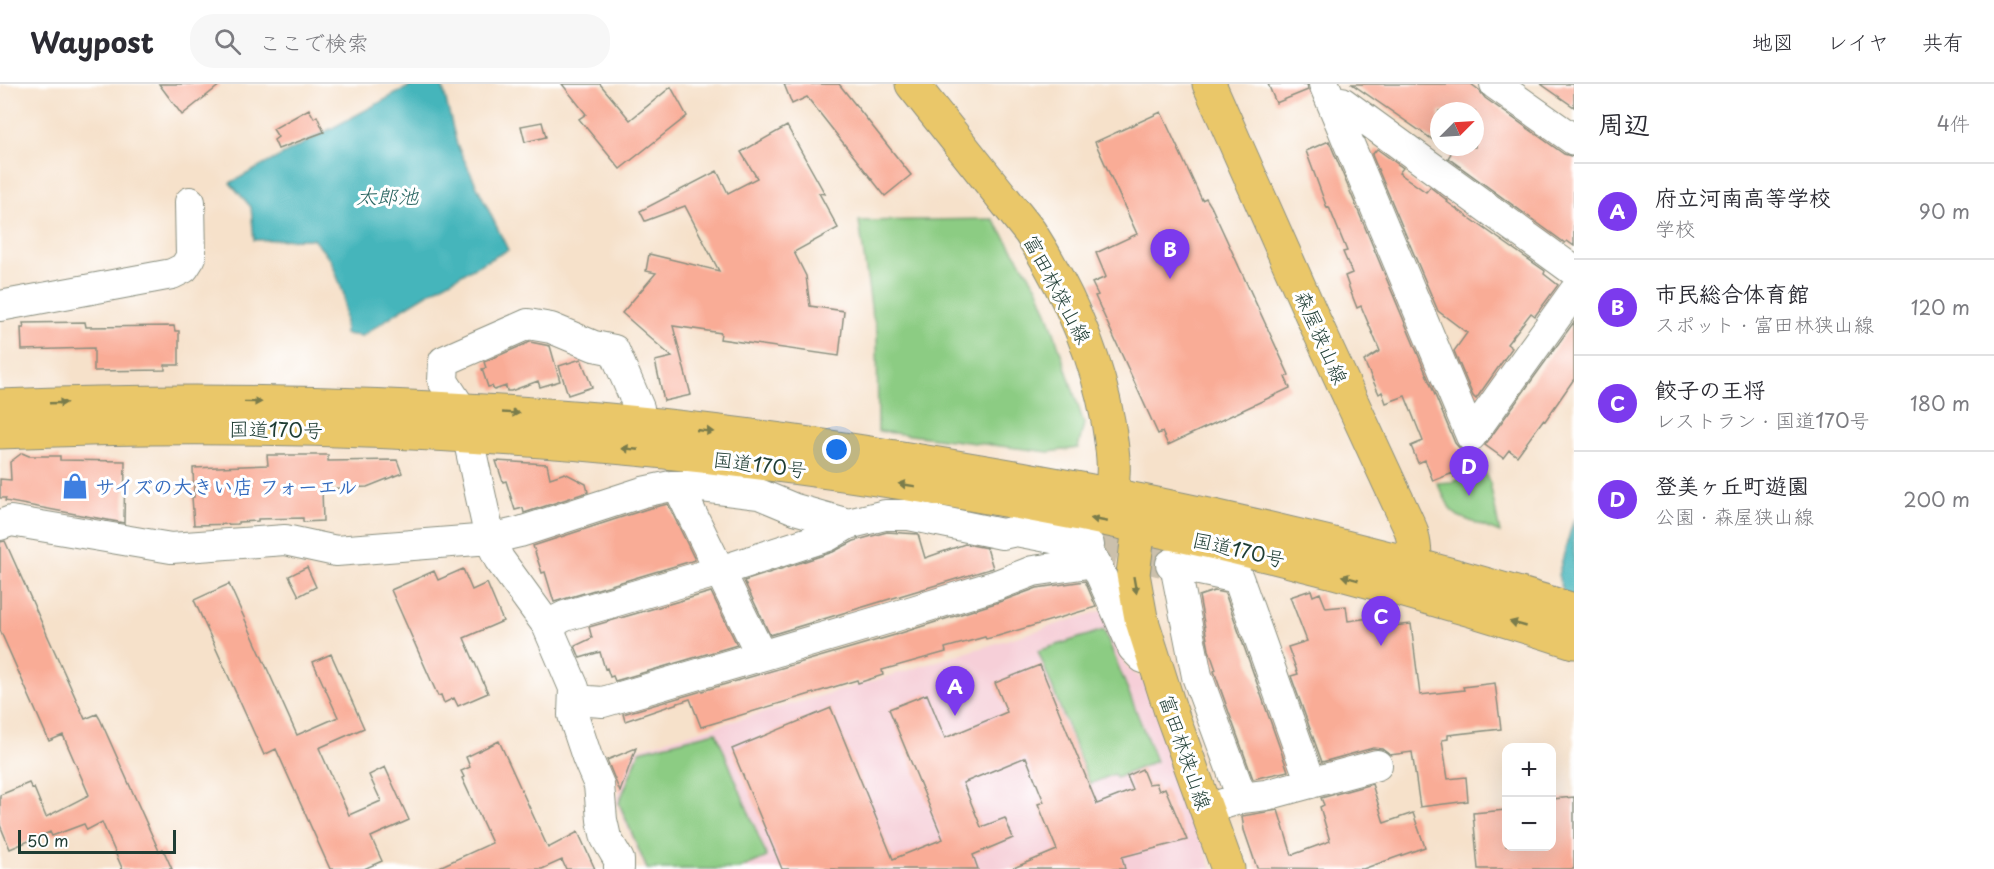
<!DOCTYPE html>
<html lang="ja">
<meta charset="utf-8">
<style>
body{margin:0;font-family:"Playpen Sans","Klee One",sans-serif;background:#f7f7f7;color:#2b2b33}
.controls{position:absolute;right:18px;bottom:18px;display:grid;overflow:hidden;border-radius:12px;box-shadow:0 6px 24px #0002}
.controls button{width:54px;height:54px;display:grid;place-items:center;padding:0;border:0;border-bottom:2px solid #e1e1e2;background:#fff;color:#2b2b33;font:30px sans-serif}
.compass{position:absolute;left:1430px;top:18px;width:54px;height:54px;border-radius:50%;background:#fff;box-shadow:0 6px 24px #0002;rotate:66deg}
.scale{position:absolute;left:18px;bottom:15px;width:158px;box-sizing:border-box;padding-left:6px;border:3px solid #1f3d34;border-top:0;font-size:16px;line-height:21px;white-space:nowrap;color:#1f3d34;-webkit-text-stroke:4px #fff;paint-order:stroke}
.you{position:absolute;left:837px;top:366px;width:21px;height:21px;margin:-15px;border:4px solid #fff;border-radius:50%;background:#1a73e8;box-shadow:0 0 0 9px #1a73e833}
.badge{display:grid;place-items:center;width:39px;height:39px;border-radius:50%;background:#7c3aed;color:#fff;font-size:20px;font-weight:700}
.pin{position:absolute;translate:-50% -50px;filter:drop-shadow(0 2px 3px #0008)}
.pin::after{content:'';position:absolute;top:32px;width:21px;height:18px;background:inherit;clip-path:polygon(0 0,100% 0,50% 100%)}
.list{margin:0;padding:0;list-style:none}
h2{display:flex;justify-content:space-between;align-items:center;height:78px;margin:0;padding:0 24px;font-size:26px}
h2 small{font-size:20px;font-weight:400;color:#7c7c81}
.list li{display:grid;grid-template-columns:39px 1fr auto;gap:18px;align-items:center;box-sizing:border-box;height:96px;padding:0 24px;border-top:2px solid #e1e1e2}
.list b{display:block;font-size:22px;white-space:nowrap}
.list p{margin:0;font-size:20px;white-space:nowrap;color:#7c7c81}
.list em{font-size:20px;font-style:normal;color:#7c7c81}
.icon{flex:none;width:33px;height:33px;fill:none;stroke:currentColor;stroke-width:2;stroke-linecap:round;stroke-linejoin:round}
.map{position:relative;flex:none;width:1574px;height:785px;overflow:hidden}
header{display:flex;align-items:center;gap:36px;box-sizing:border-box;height:84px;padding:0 30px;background:#fff;border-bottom:2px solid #e1e1e2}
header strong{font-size:28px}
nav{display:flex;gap:33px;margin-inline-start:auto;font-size:21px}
.search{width:420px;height:54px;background:#f7f7f7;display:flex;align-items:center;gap:15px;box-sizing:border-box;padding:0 21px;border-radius:24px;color:#7c7c81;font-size:22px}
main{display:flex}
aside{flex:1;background:#fff}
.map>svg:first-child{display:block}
</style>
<header>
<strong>Waypost</strong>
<div class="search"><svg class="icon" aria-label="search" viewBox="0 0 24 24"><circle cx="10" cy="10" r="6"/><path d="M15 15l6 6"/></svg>ここで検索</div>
<nav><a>地図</a><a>レイヤ</a><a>共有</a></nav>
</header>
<main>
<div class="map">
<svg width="1574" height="785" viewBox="0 0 1574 785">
<rect width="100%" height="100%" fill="#fff"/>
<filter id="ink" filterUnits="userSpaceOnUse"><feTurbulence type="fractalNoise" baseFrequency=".0167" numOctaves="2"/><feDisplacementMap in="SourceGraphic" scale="12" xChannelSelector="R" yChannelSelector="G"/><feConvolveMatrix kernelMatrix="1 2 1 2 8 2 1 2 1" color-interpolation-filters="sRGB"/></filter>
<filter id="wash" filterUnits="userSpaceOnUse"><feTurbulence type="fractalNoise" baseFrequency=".008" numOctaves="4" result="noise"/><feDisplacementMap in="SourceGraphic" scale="24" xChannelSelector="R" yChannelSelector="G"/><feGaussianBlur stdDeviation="1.35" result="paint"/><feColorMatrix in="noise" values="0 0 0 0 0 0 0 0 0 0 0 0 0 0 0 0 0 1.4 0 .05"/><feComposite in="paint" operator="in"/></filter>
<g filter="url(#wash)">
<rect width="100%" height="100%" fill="#f6e1ca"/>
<!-- built -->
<path fill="#f6cfd8" d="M1104 526 1125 581 1145 598 1212 785H645L616 718 636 665 883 594Z"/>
<!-- green -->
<path fill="#8ccc83" stroke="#56845c" stroke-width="1.5" d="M993 135 1037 203 1050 236 1084 340 1078 364 1049 368 878 347 877 247 872 229 859 137Z
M1483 385 1490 399 1500 449 1458 432 1451 426 1437 399 1452 398Z
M1104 546 1156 677 1116 694 1114 690 1090 700 1038 567Z
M716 648 767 773 739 785H647L619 719 640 667Z"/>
<!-- water -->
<path fill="#45b5bb" stroke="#327978" stroke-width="1.5" d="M414 0H442L457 61 508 166C457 191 409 219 362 252L345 250 344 211 331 176 313 155 254 156 251 123 230 99Z
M1574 434V544L1558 491Z"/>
<g id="blocks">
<!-- building -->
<path fill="#f9ac96" d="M159 0H221L182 31Z
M562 0H600L630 36 671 3 687 32 620 85 579 35 586 30Z
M784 0H839L911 91 885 112 807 13 792 20Z
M1268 0H1307L1308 6 1276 19Z
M1352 0H1471L1479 6 1485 14 1564 70 1574 73V162L1567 157 1565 159 1448 74 1455 63H1475V27H1439V60Z
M1541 0H1574V23Z
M309 25 314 34 317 32 324 48 278 65 274 56 278 53 273 45Z
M1161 28 1202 116 1206 114 1211 122 1289 291 1285 293 1290 304 1168 361 1162 348 1158 350 1095 212 1098 211 1092 199 1106 193 1096 169 1137 150 1095 58Z
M542 38 546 53 525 58 521 42Z
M787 42 825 110 819 109 838 144 794 168 806 192 810 222 844 227 839 272 720 255 721 249 673 242 691 311 664 317 655 277 672 273 622 229 656 189 646 187 649 170 719 187 685 122 645 137 640 127 717 87 728 109 757 94 741 68Z
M1329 57 1455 359 1461 366 1470 387 1454 393 1453 389 1433 397 1425 376 1418 379 1411 362 1423 357 1405 312 1386 319 1382 308 1379 310 1364 277 1380 267 1361 222 1357 224 1350 206 1345 192 1352 189 1343 168 1347 167 1329 123 1327 124 1306 67Z
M1377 65 1403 84 1399 89 1426 108 1430 103 1448 117 1447 118 1545 187 1544 190 1558 201 1535 232 1531 229 1507 260 1512 264 1476 315 1473 312 1454 267 1467 249 1438 227 1372 71Z
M85 238 86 243 174 242 175 247H179V281H165V286L94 287V264L22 266 21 244H24L23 239Z
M1574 238V295L1545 337 1543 336 1517 372 1509 366 1503 374 1485 361Z
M530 258 550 262 560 297 540 303 538 297 511 307H507L506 302 494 306 492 302 488 303 482 285 486 284 484 278Z
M581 275 592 303 568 311 559 282Z
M22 369 29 372H60V376L125 377 124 439 5 417 6 414H0V395L11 396 10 378Z
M267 371H328V377L397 376 402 389 367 403 322 405 323 437 303 438V434L258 435V437L238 438V440L194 441 192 413H194L193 384 268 381Z
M496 377 547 380 550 394 565 389 586 400 588 408 524 429 523 424 515 426 506 397 503 398Z
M668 420 695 476 554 518 545 488 542 489 533 462 647 425Z
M887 448 918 450 925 474 965 460 987 464 993 484 770 551 744 497 833 468 854 457Z
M5 457 85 635 97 630 100 635 159 767 163 765 172 785H120L122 784 102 738 87 746 84 740 52 752 50 748 10 765 0 741V711L29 699 32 705 34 704 46 733 89 711 63 651 49 657 0 546V458Z
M307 483 316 503 299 512 289 492Z
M463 485 472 506 487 499 503 537 464 554 488 609 458 622 454 614 444 619 441 611 438 612 391 506 434 487 438 496Z
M1085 497 1096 523 998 552 986 555 985 553 945 564 946 568 882 586 883 591 858 599 857 596 701 643 690 615 625 637 623 630 895 551 1002 517 1037 504Z
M229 500 297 651 338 633 313 578 331 570 364 644 319 664 349 731 381 717 369 691 385 683 409 736 371 753 382 777 364 785H330L276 665 264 671 194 516Z
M1311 506 1313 512 1320 509 1326 524 1346 522 1348 537 1392 531 1393 542 1411 540 1420 611 1464 606 1463 603 1495 599 1501 645 1448 651V655L1442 656 1448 695 1466 693 1468 717 1420 723 1412 668 1390 671 1382 665 1373 664 1322 678 1291 592 1298 590 1288 563 1307 557 1290 513Z
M1214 507 1225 509 1288 687 1253 695 1214 587 1216 586 1209 566 1199 512Z
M711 508 737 561 615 597 613 592 610 593 607 584 605 585 600 568 580 574 575 562 592 554 589 543Z
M1040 581 1097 720 1133 706 1127 692 1142 685 1148 700 1156 699 1159 707 1165 704 1187 756 1122 773 1125 785H1011L1057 766 1038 720 1044 718 1026 673 963 699 981 743 1005 734 1013 754 973 771 978 785H782L732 665 831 624 893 775 943 755 889 625 927 610 945 654 1007 628 995 599Z
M499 657 548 764 578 748 595 785H566L562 776 542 785H435L492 759 462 694 464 693 461 687 470 683 466 673Z
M636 664 620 708 607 676Z
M1372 700 1384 739 1413 729 1425 763 1363 785 1257 784 1244 746 1242 732 1278 726 1292 771 1330 757 1320 723 1324 721 1321 714Z
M1574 713V785H1478L1473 729 1506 726V762H1551V734H1554L1552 715Z"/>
</g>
</g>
<g filter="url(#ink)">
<use href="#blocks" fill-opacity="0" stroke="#8a8f7f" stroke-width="1.5"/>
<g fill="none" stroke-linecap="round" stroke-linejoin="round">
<!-- minor-tunnel -->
<path stroke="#cbc0ac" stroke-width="30" stroke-dasharray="30 15" stroke-linecap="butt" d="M1089 461 1171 480"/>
<!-- minor casing -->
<g stroke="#8a8f7f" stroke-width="32">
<path id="minor" d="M1324 0 1471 352 1574 208
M1495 0 1574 56
M1342 18 1574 187
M0 222 172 190 184 184 191 173 190 118
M678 402 761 571
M0 441 11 437 171 464 285 456 336 467 490 455 520 448 643 408 671 402H694L759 410 795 425 848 440
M1171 480 1238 494 1311 699
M1178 481 1176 486 1197 592 1242 714
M547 541 565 532 723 486 828 452 848 440 885 431H909L1002 450 1016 447 1089 461
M574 616 603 618 890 534 997 501 1033 487 1095 478 1133 564 1143 574 1154 576
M1223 720 1242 714 1266 711 1377 681
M619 785V776L606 754 602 736 599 701 587 673 573 631 574 604 547 541 499 475 490 455 462 326 443 297 444 277 528 240 551 244 594 262 614 266 639 324 637 340"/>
</g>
<!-- major casing -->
<g stroke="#8a8f7f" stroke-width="35">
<path id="major" d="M912 0 1030 148C1067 206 1096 270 1108 337 1112 362 1116 385 1111 410
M1209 0 1313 234 1411 446C1418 473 1415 480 1407 507
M1139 443 1133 490 1141 534 1171 628 1228 785"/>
</g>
<!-- highway casing -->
<g stroke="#8a8f7f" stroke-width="35">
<path id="highway" d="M0 322C195 314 390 318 584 334 731 346 876 369 1021 394 1208 427 1393 471 1574 526
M0 348C525 325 1074 396 1574 558"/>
</g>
<!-- minor -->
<use href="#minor" stroke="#fff" stroke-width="30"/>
<!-- major -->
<use href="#major" stroke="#eac769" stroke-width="33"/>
<!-- highway -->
<use href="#highway" stroke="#eac769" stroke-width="33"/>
</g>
<!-- one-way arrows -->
<defs><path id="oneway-solid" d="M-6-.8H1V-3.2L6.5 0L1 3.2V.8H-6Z" transform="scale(1.5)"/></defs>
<g fill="#7a7b4c">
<use href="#oneway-solid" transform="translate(253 318) rotate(1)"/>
<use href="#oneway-solid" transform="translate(58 319) rotate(-2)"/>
<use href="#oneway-solid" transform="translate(511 329) rotate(3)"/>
<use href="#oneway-solid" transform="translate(705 347) rotate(6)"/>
<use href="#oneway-solid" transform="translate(630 365) rotate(-175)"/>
<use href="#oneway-solid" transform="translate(907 401) rotate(-171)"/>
<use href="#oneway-solid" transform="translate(1099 436) rotate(-169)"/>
<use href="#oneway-solid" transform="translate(1350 494) rotate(-165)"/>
<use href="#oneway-solid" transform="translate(1135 501) rotate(80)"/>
<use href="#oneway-solid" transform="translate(1518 540) rotate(-164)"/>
</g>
</g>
<!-- icons -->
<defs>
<g id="shop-bare" transform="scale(2.07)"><path d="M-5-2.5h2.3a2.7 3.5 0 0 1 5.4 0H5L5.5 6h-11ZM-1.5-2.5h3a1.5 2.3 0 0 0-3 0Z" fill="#3f7fe0" stroke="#fff" stroke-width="2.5" paint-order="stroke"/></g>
</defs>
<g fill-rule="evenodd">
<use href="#shop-bare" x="75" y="402"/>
</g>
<g text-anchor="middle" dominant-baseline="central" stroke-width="6" stroke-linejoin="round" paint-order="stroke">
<!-- street labels -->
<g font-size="20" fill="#1f3d34" stroke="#fff">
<text transform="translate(1058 205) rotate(62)">富田林狭山線</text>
<text transform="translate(1322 253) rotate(66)">森屋狭山線</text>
<text transform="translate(276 345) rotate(1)">国道170号</text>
<text transform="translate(760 380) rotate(7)">国道170号</text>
<text transform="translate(1239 465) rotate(13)">国道170号</text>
<text transform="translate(1186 668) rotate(71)">富田林狭山線</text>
</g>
<!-- shop labels -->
<g font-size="20" font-weight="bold" fill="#366cbe" stroke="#fff" text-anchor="start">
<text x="95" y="402">サイズの大きい店 フォーエル</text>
</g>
<!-- water labels -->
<g font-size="21" font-style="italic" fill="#2c6763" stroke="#fff">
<text x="387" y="111">太郎池</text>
</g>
</g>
</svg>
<div class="controls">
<button>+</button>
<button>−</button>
</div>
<svg class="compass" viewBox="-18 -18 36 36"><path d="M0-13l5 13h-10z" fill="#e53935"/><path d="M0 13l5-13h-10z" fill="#7c7c81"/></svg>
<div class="scale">50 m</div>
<div class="you"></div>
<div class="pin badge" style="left:955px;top:632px">A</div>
<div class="pin badge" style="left:1170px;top:195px">B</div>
<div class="pin badge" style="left:1381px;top:562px">C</div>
<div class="pin badge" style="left:1469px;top:412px">D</div>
</div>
<aside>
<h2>周辺<small>4件</small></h2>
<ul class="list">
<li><span class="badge">A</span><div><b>府立河南高等学校</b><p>学校</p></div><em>90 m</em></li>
<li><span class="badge">B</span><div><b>市民総合体育館</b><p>スポット · 富田林狭山線</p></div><em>120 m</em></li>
<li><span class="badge">C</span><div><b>餃子の王将</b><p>レストラン · 国道170号</p></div><em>180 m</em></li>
<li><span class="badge">D</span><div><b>登美ヶ丘町遊園</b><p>公園 · 森屋狭山線</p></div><em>200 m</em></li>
</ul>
</aside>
</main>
